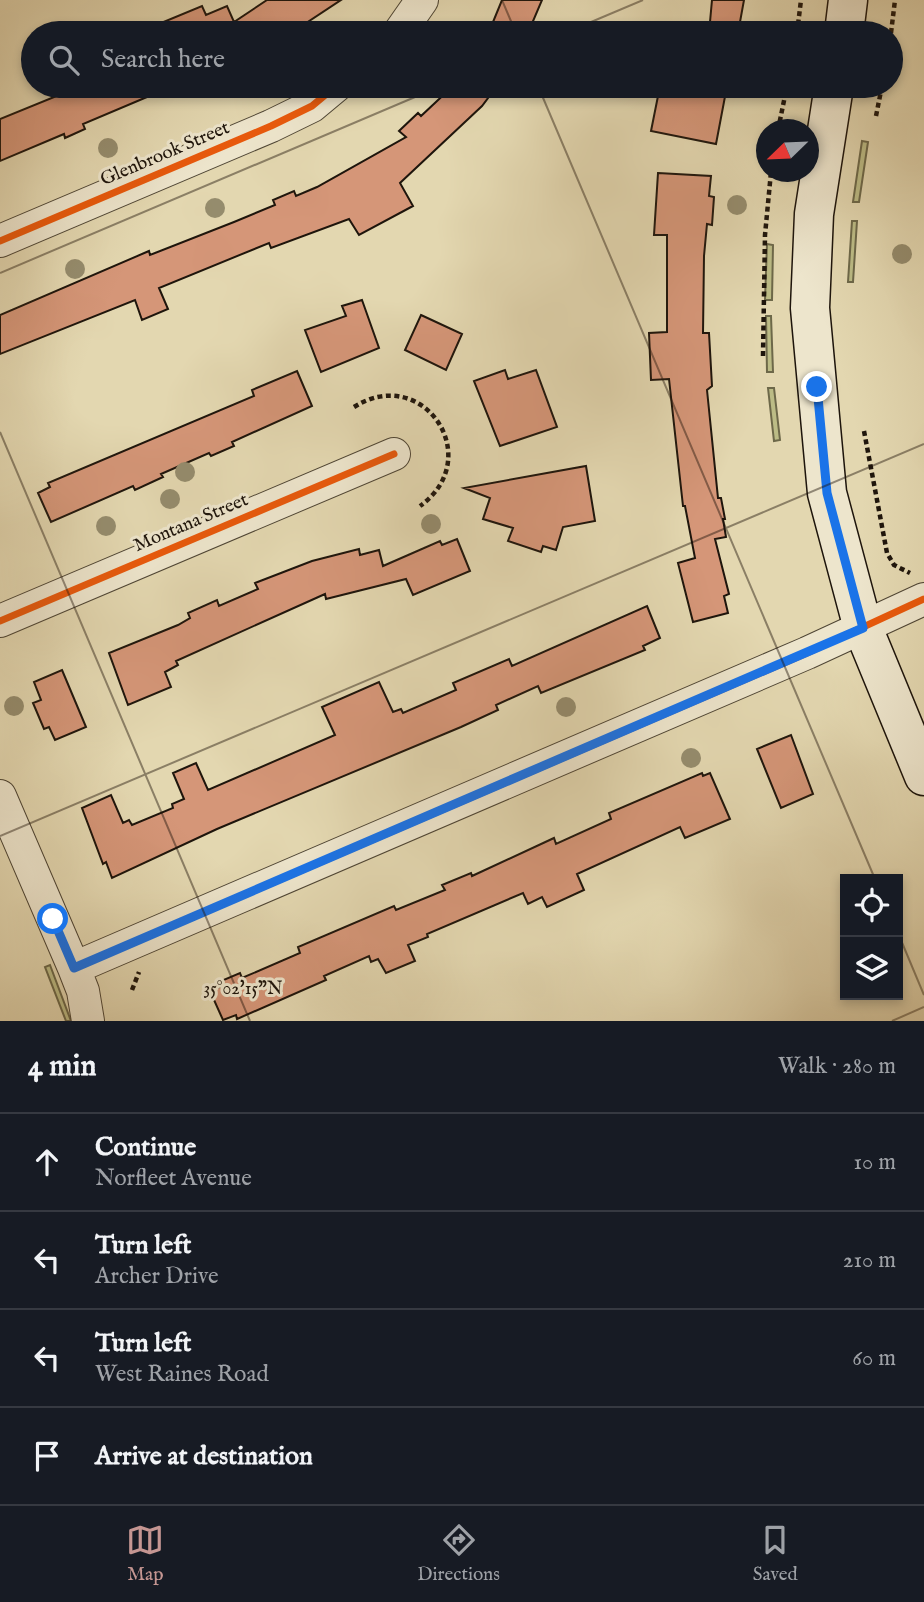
<!DOCTYPE html>
<meta charset="utf-8">
<style>
body{margin:0;font-family:"IM FELL English",serif;background:#242831;color:#f1f3f6}
.controls{position:absolute;right:21px;bottom:21px;display:grid;overflow:hidden;border-radius:0px;box-shadow:0 4px 10px #0003}
.controls button{width:63px;height:63px;display:grid;place-items:center;padding:0;border:0;border-bottom:2px solid #363941;background:#171b24;color:#f1f3f6;font:35px sans-serif}
.compass{position:absolute;left:756px;top:119px;width:63px;height:63px;border-radius:50%;background:#171b24;box-shadow:0 4px 10px #0003;rotate:247deg}
.stop{position:absolute;width:21px;height:21px;margin:-16px;border:5px solid #1a73e8;border-radius:50%;background:#fff}
.stop.end{background:#1a73e8;border-color:#fff;box-shadow:0 2px 7px #0008}
.list{margin:0;padding:0;list-style:none}
h2{display:flex;justify-content:space-between;align-items:center;height:91px;margin:0;padding:0 28px;font-size:30px}
h2 small{font-size:23px;font-weight:400;color:#9ea1a6}
.list li{display:grid;grid-template-columns:46px 1fr auto;gap:21px;align-items:center;box-sizing:border-box;height:98px;padding:0 28px;border-top:2px solid #363941}
.list b{display:block;font-size:26px;white-space:nowrap}
.list p{margin:0;font-size:23px;white-space:nowrap;color:#9ea1a6}
.list em{font-size:23px;font-style:normal;color:#9ea1a6}
.icon{flex:none;width:38px;height:38px;fill:none;stroke:currentColor;stroke-width:2;stroke-linecap:round;stroke-linejoin:round}
.map{position:relative;flex:none;width:924px;height:1021px;overflow:hidden}
.search{position:absolute;background:#171b24;box-shadow:0 4px 10px #0003;left:21px;right:21px;top:21px;height:77px;display:flex;align-items:center;gap:18px;box-sizing:border-box;padding:0 24px;border-radius:38px;color:#9ea1a6;font-size:26px}
.sheet{height:483px;background:#171b24}
nav{display:flex;justify-content:space-around;align-items:center;box-sizing:border-box;height:98px;border-top:2px solid #363941;background:#171b24;font-size:19px;color:#9ea1a6}
nav a{display:grid;justify-items:center;gap:4px}
nav .on{color:#c59692}
.map>svg:first-child{display:block}
</style>
<div class="map">
<svg width="924" height="1021" viewBox="0 0 924 1021">
<rect width="100%" height="100%" fill="#e3d7b0"/>
<filter id="stains"><feTurbulence type="fractalNoise" baseFrequency=".00286" numOctaves="4"/><feColorMatrix values="0 0 0 0 .2 0 0 0 0 .09 0 0 0 0 .02 0 0 0 .5 -.17"/></filter>
<radialGradient id="worn" r=".72"><stop offset=".6" stop-color="#630" stop-opacity="0"/><stop offset="1" stop-color="#630" stop-opacity=".3"/></radialGradient>
<!-- green -->
<path fill="#bcbc86" stroke="#6d6849" stroke-width="2" d="M862 141 868 142 859 202H853Z
M852 221H857L853 282H848Z
M767 244 773 245 772 300H765Z
M766 316H771L773 372H767Z
M768 388H774L780 440 774 441Z
M50 965 71 1021H66L45 967Z"/>
<!-- building -->
<path fill="#d59678" stroke="#1e150c" stroke-width="2" d="M267 0H341L291 33H137L202 6 206 15 227 6 234 22Z
M502 0H542L528 33H519L493 22Z
M712 0H744L738 33H709Z
M81 86H173L83 124 85 129 65 138 64 134 0 161V119Z
M453 86H497L482 106 400 183 413 206 359 235 349 219 271 248 269 243 159 288 168 309 142 320 135 300 0 354V315L149 251 150 255 234 222 275 205 273 200 294 191 296 196 317 187 406 137 399 131 418 113 421 116Z
M660 86H727L716 144 651 131Z
M658 173 711 176 709 196 714 197 712 225 707 224 704 256 703 333H709L712 386 707 390 718 498H721L725 519H723L726 537 715 539 729 594 724 596 728 613 693 622 678 563 695 558 685 506H683L669 379 651 380 649 333 667 332V235H654Z
M362 300 379 348 321 372 305 330 346 316 342 306Z
M421 315 462 334 446 370 405 350Z
M505 370 508 379 536 370 557 427 500 446 474 381Z
M297 371 312 406 232 442 234 446 211 456 209 453 161 474 163 477 135 490 133 486 51 522 38 493 50 487 48 483 254 396 252 390Z
M586 466 595 521 563 527 556 550 543 546 541 552 508 541 513 528 483 519 490 498 464 488Z
M457 539 470 571 413 595 406 579 326 599 325 594 176 661 178 665 165 672 171 687 128 705 109 653 178 625 190 618 188 613 217 600 219 606 258 589 255 583 312 561 359 549 360 555 379 550 383 566 440 541 442 545Z
M647 606 660 638 643 646 645 650 541 693 538 686 496 705 498 710 461 727 217 829 112 878 106 862 103 864 82 808 111 795 123 823 129 820 132 825 173 808 172 804 184 799 173 773 196 763 208 790 335 735 322 707 379 682 393 712 401 709 403 713 456 690 453 683 509 659 512 666Z
M62 670 86 727 55 740 49 727 44 729 33 703 41 700 34 682Z
M791 735 813 794 781 808 757 749Z
M702 773 703 776 710 773 730 819 685 838 680 827 577 874 584 890 547 907 542 897 528 904 523 893 427 934 428 937 408 945 415 961 386 973 378 959 371 962 369 956 324 976 326 980 237 1019 236 1015 223 1020 210 991 222 986 221 981 240 973 242 978 300 953 298 947 394 906 396 910 445 890 442 885 471 873 472 876 554 838 556 844 611 819 609 813Z"/>
<g fill="none" stroke-linecap="round" stroke-linejoin="round">
<!-- street casing -->
<g stroke="#4f4635" stroke-width="34">
<path id="street" d="M399 33 422 0
M0 241 271 126 312 106 336 86
M0 621 394 454
M0 796 74 968 83 991 88 1021
M74 968 807 653 924 599"/>
</g>
<!-- secondary casing -->
<g stroke="#1e150c" stroke-width="41">
<path id="secondary" d="M844 33 848 0
M834 86 814 214 810 308 827 493 863 628 924 776"/>
</g>
<!-- path -->
<path stroke="#1e150c" stroke-width="4.5" stroke-dasharray="5 3.5" stroke-linecap="butt" d="M797 33 801 0
M891 33 895 0
M876 116 882 86
M778 130 787 86
M763 356 765 235 771 172
M354 407C423 363 487 458 420 506
M864 431 887 553 894 565 910 573
M132 990 139 972"/>
<!-- street -->
<use href="#street" stroke="#ede5cc" stroke-width="32"/>
<!-- secondary -->
<use href="#secondary" stroke="#ede5cc" stroke-width="38"/>
<!-- cycleway casing -->
<g stroke="#ede5cc" stroke-width="11">
<path id="cycleway" d="M0 241 271 126 312 106 336 86
M0 621 394 454
M74 968 807 653 924 599"/>
</g>
<!-- cycleway -->
<use href="#cycleway" stroke="#e8590c" stroke-width="7"/>
</g>
<!-- trees -->
<g fill="#958c6d">
<circle cx="108" cy="148" r="10"/>
<circle cx="737" cy="205" r="10"/>
<circle cx="215" cy="208" r="10"/>
<circle cx="902" cy="254" r="10"/>
<circle cx="75" cy="269" r="10"/>
<circle cx="185" cy="472" r="10"/>
<circle cx="170" cy="499" r="10"/>
<circle cx="431" cy="524" r="10"/>
<circle cx="106" cy="526" r="10"/>
<circle cx="14" cy="706" r="10"/>
<circle cx="566" cy="707" r="10"/>
<circle cx="691" cy="758" r="10"/>
</g>
<g fill="none" stroke-linecap="round" stroke-linejoin="round">
<!-- route -->
<path stroke="#1a73e8" stroke-width="9" d="M53 919 74 968 863 628 827 493 817 387"/>
</g>
<!-- ticks -->
<path fill="none" stroke="#1e150c" stroke-width="2" stroke-opacity="0.45" d="M502 0 516 33M565 33 643 0M538 86 875 879M0 273 441 86M0 432 250 1021M0 836 924 444M898 933 924 995M892 1021 924 1007"/>
<g text-anchor="middle" dominant-baseline="central" stroke-width="6" stroke-linejoin="round" paint-order="stroke">
<!-- street labels -->
<g font-size="19" fill="#1e150c" stroke="#ede5cc">
<text transform="translate(165 154) rotate(-23)">Glenbrook Street</text>
<text transform="translate(191 523) rotate(-23)">Montana Street</text>
</g>
</g>
<g font-size="18" text-anchor="middle" fill="#1e150c" stroke="#ede5cc" stroke-width="6" stroke-linejoin="round" paint-order="stroke">
<text x="243" y="994">35°02'15"N</text>
</g>
<rect width="100%" height="100%" filter="url(#stains)"/>
<rect width="100%" height="100%" fill="url(#worn)"/>
</svg>
<div class="controls">
<button><svg class="icon" aria-label="locate" viewBox="0 0 24 24"><circle cx="12" cy="12" r="6"/><path d="M12 2v4M12 18v4M2 12h4M18 12h4"/></svg></button>
<button><svg class="icon" aria-label="layers" viewBox="0 0 24 24"><path d="M12 4l9 5-9 5-9-5zM3 14l9 5 9-5"/></svg></button>
</div>
<svg class="compass" viewBox="-18 -18 36 36"><path d="M0-13l5 13h-10z" fill="#e53935"/><path d="M0 13l5-13h-10z" fill="#9ea1a6"/></svg>
<div class="stop" style="left:53px;top:919px"></div>
<div class="stop end" style="left:817px;top:387px"></div>
<div class="search"><svg class="icon" aria-label="search" viewBox="0 0 24 24"><circle cx="10" cy="10" r="6"/><path d="M15 15l6 6"/></svg>Search here</div>
</div>
<section class="sheet">
<h2>4 min<small>Walk · 280 m</small></h2>
<ul class="list">
<li><svg class="icon" aria-label="ahead" viewBox="0 0 24 24"><path d="M12 20V5M6 11l6-6 6 6"/></svg><div><b>Continue</b><p>Norfleet Avenue</p></div><em>10 m</em></li>
<li><svg class="icon" aria-label="left" viewBox="0 0 24 24"><path d="M17 20v-9H6M10 6l-5 5 5 5"/></svg><div><b>Turn left</b><p>Archer Drive</p></div><em>210 m</em></li>
<li><svg class="icon" aria-label="left" viewBox="0 0 24 24"><path d="M17 20v-9H6M10 6l-5 5 5 5"/></svg><div><b>Turn left</b><p>West Raines Road</p></div><em>60 m</em></li>
<li><svg class="icon" aria-label="arrive" viewBox="0 0 24 24"><path d="M6 21V4h12l-3 4 3 4H6"/></svg><div><b>Arrive at destination</b></div></li>
</ul>
</section>
<nav>
<a class="on"><svg class="icon" aria-label="map" viewBox="0 0 24 24"><path d="M3 6l6-2 6 2 6-2v14l-6 2-6-2-6 2zM9 4v14M15 6v14"/></svg>Map</a>
<a><svg class="icon" aria-label="directions" viewBox="0 0 24 24"><path d="M12 3l9 9-9 9-9-9zM9 14v-3h6M13 9l2 2-2 2"/></svg>Directions</a>
<a><svg class="icon" aria-label="saved" viewBox="0 0 24 24"><path d="M7 4h10v16l-5-4-5 4z"/></svg>Saved</a>
</nav>
